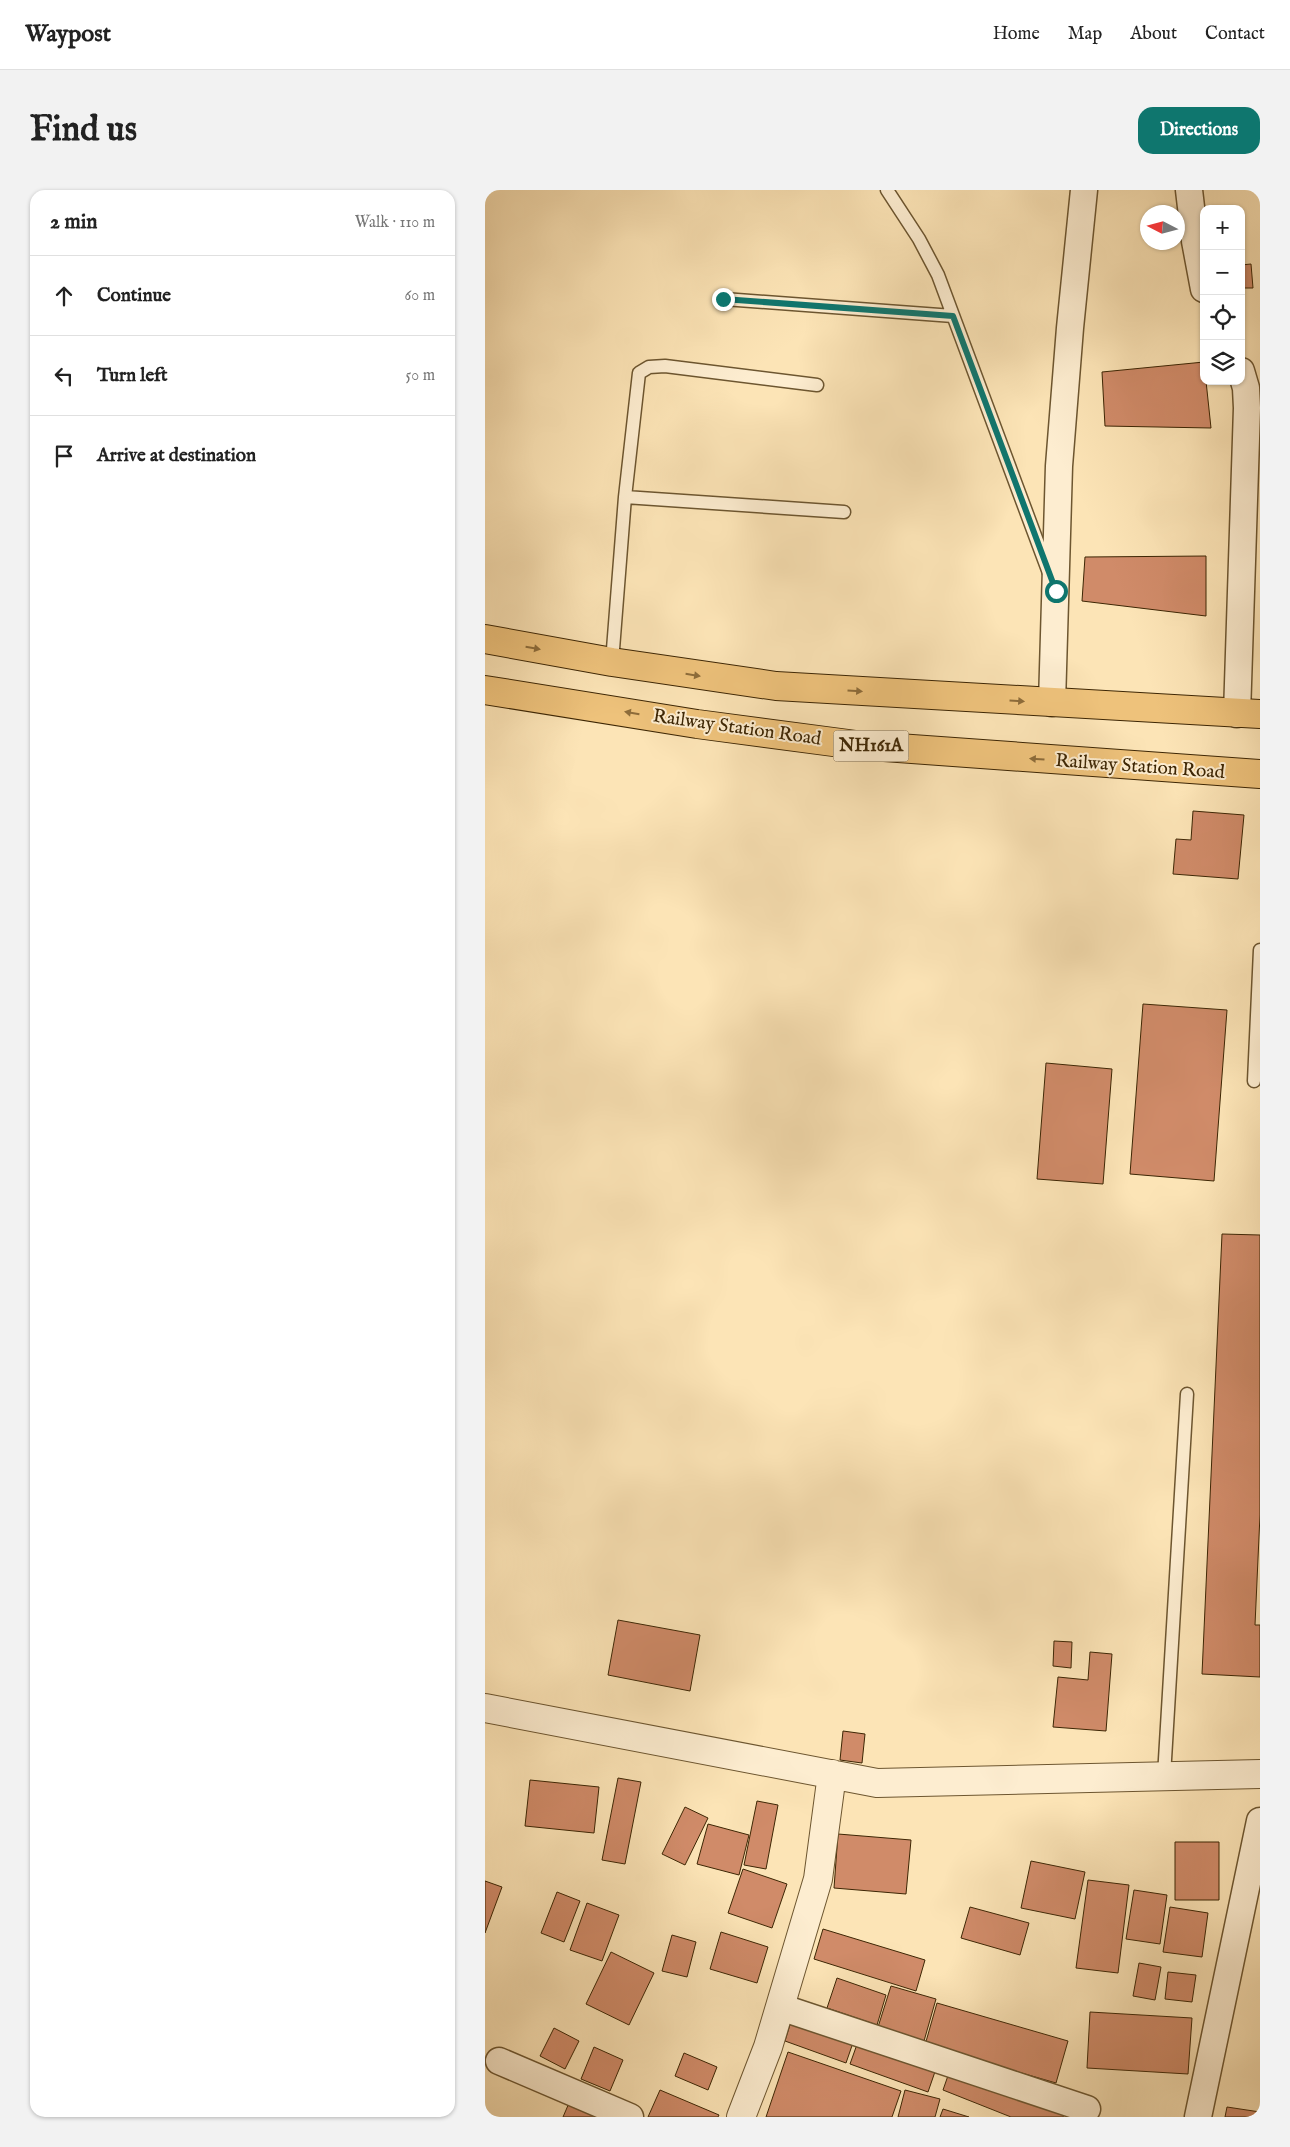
<!DOCTYPE html>
<meta charset="utf-8">
<style>
body{margin:0;font-family:"IM FELL English",serif;background:#f2f2f2;color:#222}
.controls{position:absolute;right:15px;top:15px;display:grid;overflow:hidden;border-radius:10px;box-shadow:0 1px 4px #0004}
.controls button{width:45px;height:45px;display:grid;place-items:center;padding:0;border:0;border-bottom:1px solid #e0e0e0;background:#fff;color:#222;font:25px sans-serif}
.compass{position:absolute;left:655px;top:15px;width:45px;height:45px;border-radius:50%;background:#fff;box-shadow:0 1px 4px #0004;rotate:276deg}
.stop{position:absolute;width:15px;height:15px;margin:-11px;border:4px solid #0f766e;border-radius:50%;background:#fff}
.stop.end{background:#0f766e;border-color:#fff;box-shadow:0 1px 5px #0008}
.list{margin:0;padding:0;list-style:none}
h2{display:flex;justify-content:space-between;align-items:center;height:65px;margin:0;padding:0 20px;font-size:21px}
h2 small{font-size:16px;font-weight:400;color:#767676}
.list li{display:grid;grid-template-columns:32px 1fr auto;gap:15px;align-items:center;box-sizing:border-box;height:80px;padding:0 20px;border-top:1px solid #e0e0e0}
.list b{display:block;font-size:19px;white-space:nowrap}
.list em{font-size:16px;font-style:normal;color:#767676}
.icon{flex:none;width:28px;height:28px;fill:none;stroke:currentColor;stroke-width:2;stroke-linecap:round;stroke-linejoin:round}
.map{position:relative;flex:none;width:775px;height:1927px;overflow:hidden;border-radius:15px}
header{display:flex;align-items:center;gap:30px;box-sizing:border-box;height:70px;padding:0 25px;background:#fff;border-bottom:1px solid #e0e0e0}
header strong{font-size:24px}
nav{display:flex;gap:28px;margin-inline-start:auto;font-size:18px}
.intro{display:flex;align-items:center;justify-content:space-between;box-sizing:border-box;height:120px;padding:0 30px}
h1{margin:0;font-size:35px}
.button{padding:12px 22px;border-radius:15px;background:#0f766e;color:#fff;font-size:18px;font-weight:700}
main{display:flex;gap:30px;padding:0 30px}
aside{flex:1;background:#fff;border-radius:15px;box-shadow:0 1px 4px #0004}
.map>svg:first-child{display:block}
</style>
<header>
<strong>Waypost</strong>
<nav><a>Home</a><a>Map</a><a>About</a><a>Contact</a></nav>
</header>
<div class="intro"><h1>Find us</h1><a class="button">Directions</a></div>
<main>
<aside>
<h2>2 min<small>Walk · 110 m</small></h2>
<ul class="list">
<li><svg class="icon" aria-label="ahead" viewBox="0 0 24 24"><path d="M12 20V5M6 11l6-6 6 6"/></svg><div><b>Continue</b></div><em>60 m</em></li>
<li><svg class="icon" aria-label="left" viewBox="0 0 24 24"><path d="M17 20v-9H6M10 6l-5 5 5 5"/></svg><div><b>Turn left</b></div><em>50 m</em></li>
<li><svg class="icon" aria-label="arrive" viewBox="0 0 24 24"><path d="M6 21V4h12l-3 4 3 4H6"/></svg><div><b>Arrive at destination</b></div></li>
</ul>
</aside>
<div class="map">
<svg width="775" height="1927" viewBox="0 0 775 1927">
<rect width="100%" height="100%" fill="#fce4b6"/>
<filter id="stains"><feTurbulence type="fractalNoise" baseFrequency=".004" numOctaves="4"/><feColorMatrix values="0 0 0 0 .2 0 0 0 0 .09 0 0 0 0 .02 0 0 0 .5 -.17"/></filter>
<radialGradient id="worn" r=".72"><stop offset=".6" stop-color="#630" stop-opacity="0"/><stop offset="1" stop-color="#630" stop-opacity=".3"/></radialGradient>
<!-- building -->
<path fill="#d08b69" stroke="#3d2604" d="M766 74 768 98H756V75Z
M719 172V191H721L726 238 620 236 617 182Z
M721 366V426L597 411 600 367Z
M708 621 759 625 753 689 688 684 691 649 706 650Z
M658 814 742 820 729 991 645 984Z
M561 873 627 879 618 994 552 989Z
M737 1044 775 1045V1325L770 1435H775V1487L717 1484Z
M133 1430 215 1445 205 1501 123 1485Z
M569 1451 587 1452 586 1478 568 1476Z
M605 1462 627 1464 621 1541 568 1537 573 1487 603 1490Z
M358 1541 380 1544 377 1573 355 1570Z
M133 1588 156 1592 140 1674 117 1670Z
M45 1590 114 1597 109 1643 40 1636Z
M272 1611 293 1615 281 1679 259 1675Z
M200 1617 223 1628 200 1675 177 1664Z
M223 1634 264 1645 254 1685 212 1674Z
M353 1644 426 1650 421 1704 349 1698Z
M690 1652H734V1710H690Z
M546 1671 600 1682 590 1729 536 1718Z
M258 1679 302 1694 287 1738 243 1723Z
M603 1690 644 1695 633 1783 591 1778Z
M0 1691 17 1697 0 1743Z
M649 1700 682 1705 675 1754 641 1749Z
M72 1702 95 1711 79 1752 56 1743Z
M102 1713 134 1725 117 1771 85 1760Z
M485 1717 544 1733 535 1765 476 1748Z
M685 1717 723 1723 717 1767 678 1762Z
M338 1739 440 1770 431 1801 329 1769Z
M236 1742 283 1757 272 1793 225 1779Z
M187 1745 211 1752 202 1787 177 1781Z
M126 1762 169 1783 144 1835 101 1814Z
M654 1773 676 1777 670 1810 648 1806Z
M683 1782 711 1785 707 1812 680 1809Z
M352 1788 401 1805 392 1835 342 1818Z
M406 1796 451 1809 439 1851 393 1837Z
M452 1813 583 1851 571 1893 440 1855Z
M309 1822 371 1844 361 1873 300 1851Z
M605 1822 707 1828 703 1884 602 1878Z
M69 1838 94 1851 80 1879 55 1866Z
M375 1846 453 1873 443 1902 365 1874Z
M109 1857 138 1870 125 1901 96 1889Z
M303 1862 416 1901 407 1927H281Z
M199 1863 232 1877 223 1900 190 1886Z
M466 1877 580 1923 578 1927H526L458 1900Z
M175 1900 234 1925 233 1927H163Z
M420 1900 455 1909 450 1927H413Z
M87 1906 133 1927H78Z
M742 1917 775 1922V1927H740Z
M458 1919 484 1927H455Z"/>
<g fill="none" stroke-linecap="round" stroke-linejoin="round">
<!-- service casing -->
<g stroke="#6d5630" stroke-width="15">
<path id="service" d="M402 0 434 49 453 85 564 383
M239 109 468 126
M140 307 359 322
M127 472 140 307 154 183 164 177 180 176 332 195
M769 891 775 760
M679 1586 702 1204"/>
</g>
<!-- minor casing -->
<g stroke="#6d5630" stroke-width="29">
<path id="minor" d="M704 0 710 51 719 99
M567 513 574 276 585 138 599 0
M752 524 762 218 761 198 756 181
M295 1817 602 1919
M14 1871 145 1927
M713 1927 775 1631"/>
</g>
<!-- tertiary casing -->
<g stroke="#6d5630" stroke-width="30">
<path id="tertiary" d="M0 1518 392 1593 775 1584
M256 1927 283 1857 333 1689 347 1584"/>
</g>
<!-- trunk casing -->
<g stroke="#3d2604" stroke-width="30">
<path id="trunk" d="M0 449 127 472 291 496 775 524
M0 500 212 534 371 555 775 584"/>
</g>
<!-- service -->
<use href="#service" stroke="#fdedd0" stroke-width="12"/>
<!-- minor -->
<use href="#minor" stroke="#fdedd0" stroke-width="26"/>
<!-- tertiary -->
<use href="#tertiary" stroke="#fdedd0" stroke-width="28"/>
<!-- trunk -->
<use href="#trunk" stroke="#eec27b" stroke-width="28"/>
</g>
<!-- one-way arrows -->
<defs><path id="oneway-solid" d="M-6-.8H1V-3.2L6.5 0L1 3.2V.8H-6Z" transform="scale(1.25)"/></defs>
<g fill="#8d6c3a">
<use href="#oneway-solid" transform="translate(48 458) rotate(10)"/>
<use href="#oneway-solid" transform="translate(208 485) rotate(9)"/>
<use href="#oneway-solid" transform="translate(370 501) rotate(4)"/>
<use href="#oneway-solid" transform="translate(532 511) rotate(4)"/>
<use href="#oneway-solid" transform="translate(147 523) rotate(-170)"/>
<use href="#oneway-solid" transform="translate(552 569) rotate(-176)"/>
</g>
<g fill="none" stroke-linecap="round" stroke-linejoin="round">
<!-- route -->
<path stroke="#0f766e" stroke-width="6" d="M238 109 468 126 571 401"/>
</g>
<g text-anchor="middle" dominant-baseline="central" stroke-width="4" stroke-linejoin="round" paint-order="stroke">
<!-- shield labels -->
<rect fill="#fdedd0" stroke="#776241" stroke-width="1" x="348.5" y="540.5" width="75" height="31" rx="4"/>
<g font-size="18" font-weight="bold" fill="#3d2604">
<text x="386" y="556">NH161A</text>
</g>
<!-- street labels -->
<g font-size="19" fill="#3d2604" stroke="#fdedd0">
<text transform="translate(252 538) rotate(8)">Railway Station Road</text>
<text transform="translate(655 577) rotate(4)">Railway Station Road</text>
</g>
</g>
<rect width="100%" height="100%" filter="url(#stains)"/>
<rect width="100%" height="100%" fill="url(#worn)"/>
</svg>
<div class="controls">
<button>+</button>
<button>−</button>
<button><svg class="icon" aria-label="locate" viewBox="0 0 24 24"><circle cx="12" cy="12" r="6"/><path d="M12 2v4M12 18v4M2 12h4M18 12h4"/></svg></button>
<button><svg class="icon" aria-label="layers" viewBox="0 0 24 24"><path d="M12 4l9 5-9 5-9-5zM3 14l9 5 9-5"/></svg></button>
</div>
<svg class="compass" viewBox="-18 -18 36 36"><path d="M0-13l5 13h-10z" fill="#e53935"/><path d="M0 13l5-13h-10z" fill="#767676"/></svg>
<div class="stop" style="left:571px;top:401px"></div>
<div class="stop end" style="left:238px;top:109px"></div>
</div>
</main>
